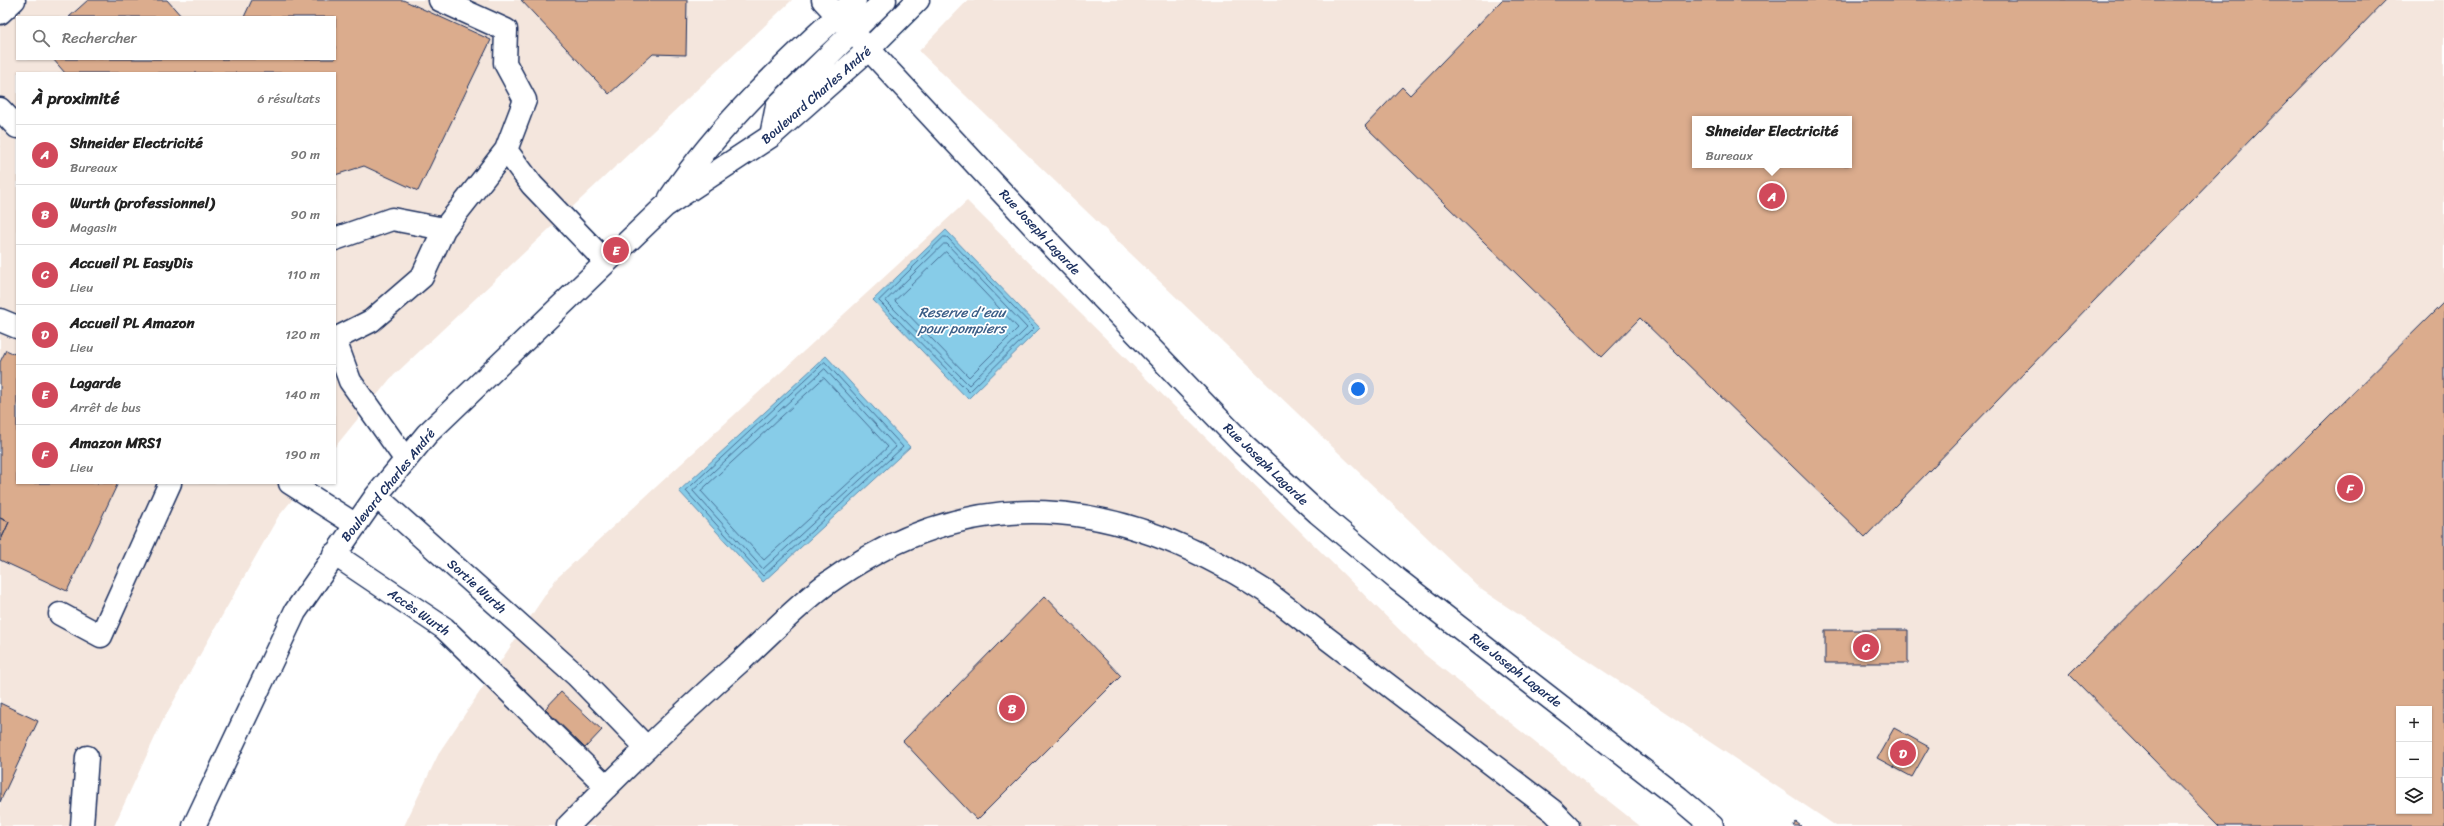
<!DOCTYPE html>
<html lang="fr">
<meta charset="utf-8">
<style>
body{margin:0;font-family:Sriracha,sans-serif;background:#f2f2f2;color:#222}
.controls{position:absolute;right:12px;bottom:12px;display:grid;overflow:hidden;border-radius:0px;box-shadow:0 1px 3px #0004}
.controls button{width:36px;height:36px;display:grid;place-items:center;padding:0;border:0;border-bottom:1px solid #e0e0e0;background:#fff;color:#222;font:20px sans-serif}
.you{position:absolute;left:1358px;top:389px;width:14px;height:14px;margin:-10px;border:3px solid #fff;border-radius:50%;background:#1a73e8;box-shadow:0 0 0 6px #1a73e833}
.badge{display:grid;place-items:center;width:26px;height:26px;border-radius:50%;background:#d1495b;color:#fff;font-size:13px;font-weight:700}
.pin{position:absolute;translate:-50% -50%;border:2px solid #fff;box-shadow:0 1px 4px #0006}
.popup{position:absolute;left:1692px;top:116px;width:160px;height:52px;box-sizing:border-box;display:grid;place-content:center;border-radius:0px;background:#fff;filter:drop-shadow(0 1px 3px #0005);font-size:13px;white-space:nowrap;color:#767676}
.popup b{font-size:15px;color:#222}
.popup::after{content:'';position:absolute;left:50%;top:100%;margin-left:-8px;border:8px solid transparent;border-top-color:#fff}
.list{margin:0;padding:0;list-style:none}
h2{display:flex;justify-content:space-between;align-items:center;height:52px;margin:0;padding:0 16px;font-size:17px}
h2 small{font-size:13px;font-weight:400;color:#767676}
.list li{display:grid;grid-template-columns:26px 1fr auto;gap:12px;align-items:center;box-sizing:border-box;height:60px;padding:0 16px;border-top:1px solid #e0e0e0}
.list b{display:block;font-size:15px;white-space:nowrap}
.list p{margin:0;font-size:13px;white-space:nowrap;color:#767676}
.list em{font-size:13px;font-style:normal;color:#767676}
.icon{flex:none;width:22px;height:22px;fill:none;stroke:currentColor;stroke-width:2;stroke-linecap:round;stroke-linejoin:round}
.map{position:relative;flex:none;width:2444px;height:826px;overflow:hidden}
.search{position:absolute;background:#fff;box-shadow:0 1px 3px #0004;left:16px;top:16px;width:320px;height:44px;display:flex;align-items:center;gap:10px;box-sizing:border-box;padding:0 14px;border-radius:0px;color:#767676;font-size:15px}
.panel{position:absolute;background:#fff;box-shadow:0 1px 3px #0004;left:16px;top:72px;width:320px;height:412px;border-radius:0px}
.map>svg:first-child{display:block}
</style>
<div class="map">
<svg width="2444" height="826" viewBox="0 0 2444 826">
<rect width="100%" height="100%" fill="#fff"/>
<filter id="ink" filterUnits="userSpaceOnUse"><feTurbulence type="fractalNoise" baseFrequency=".025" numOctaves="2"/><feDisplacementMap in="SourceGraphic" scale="8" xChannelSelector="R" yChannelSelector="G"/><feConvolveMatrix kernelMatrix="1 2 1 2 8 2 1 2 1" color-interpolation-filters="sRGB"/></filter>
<g filter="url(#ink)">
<!-- built -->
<path fill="#f4e6dd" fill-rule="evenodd" d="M0 0H792L390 379 335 447V73H17V483H306L278 517 163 720 114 826H0ZM17 17H335V59H17Z
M968 0H2444V826H1836L1482 590 919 51ZM1695 119H1849V165H1695ZM2399 709H2429V811H2399Z
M967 201 1424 654 1640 826H404L440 751 556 579Z"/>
<!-- water -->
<path fill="#87cce8" stroke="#5c8db1" d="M946 230 1040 328 968 399 873 300Z
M826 356 910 447 763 582 679 491Z"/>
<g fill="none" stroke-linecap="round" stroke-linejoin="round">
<!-- shore -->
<path stroke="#466e95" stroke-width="1" d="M944 237H947L1034 328 969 392 879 301Z
M944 244H947L1027 328 969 385 886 301Z
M946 252 1018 328 969 377 895 301Z
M825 362 903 447 763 576 686 491Z
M825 369 896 447 763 569 693 491Z
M824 378 888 447 764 560 701 491Z"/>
</g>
<!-- building -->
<path fill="#dbac8d" stroke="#1b2f5e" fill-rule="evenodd" d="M88 0H167L182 17H69Z
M252 0H403L491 40 418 191 364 166 335 175V73H65L53 59H335V17H244Z
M521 0H687L686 55 653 54 609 94Z
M1502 0H2386L1865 537 1640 318 1602 357 1365 126 1402 87 1410 95ZM1695 119H1849V165H1695Z
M2444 302V826H2219L2069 674ZM2399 709H2429V811H2399Z
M6 350 17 355V483H118L67 591 0 560V542L9 522 0 518V362Z
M0 518 9 522 0 542Z
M1045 596 1121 676 977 820 903 741Z
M1825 630H1908V663H1825Z
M561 692 602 730 585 748 545 709Z
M0 703 38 721 0 802Z
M1894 728 1929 747 1912 777 1877 758Z
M1796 822 1801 826H1793Z"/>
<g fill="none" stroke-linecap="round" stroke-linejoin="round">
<!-- minor casing -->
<g stroke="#1b2f5e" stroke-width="25">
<path id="minor" d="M440 0 506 30 505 63 525 100 506 150
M823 0 1039 232 1243 444 1318 513 1398 580 1679 798 1712 826
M0 13 14 0
M0 109 17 127
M771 136 777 106 885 0
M670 198C720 124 788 60 855 0
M335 239 392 219 444 229
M0 320 17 327
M335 339 371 321 422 277 444 229 506 150 532 185 605 261
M335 340 350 381 406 460
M290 483 356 525
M376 496 577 676 647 748
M334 554 444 628 607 787
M60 614 101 636 170 483
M82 826 87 757
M194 826 295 612 376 496 427 434 665 206 771 136 869 49 918 0
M568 826C624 769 682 713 742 660 769 635 796 607 825 585 972 478 1118 496 1265 591L1553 811 1568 826"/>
</g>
<!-- minor -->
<use href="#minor" stroke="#fff" stroke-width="22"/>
</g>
</g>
<g text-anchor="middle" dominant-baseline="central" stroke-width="3.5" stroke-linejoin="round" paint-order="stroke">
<!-- street labels -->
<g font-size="13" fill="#1b2f5e" stroke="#fff">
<text transform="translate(816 95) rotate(-41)">Boulevard Charles André</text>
<text transform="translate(1040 232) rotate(47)">Rue Joseph Lagarde</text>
<text transform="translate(1266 464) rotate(44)">Rue Joseph Lagarde</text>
<text transform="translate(388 485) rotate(-51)">Boulevard Charles André</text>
<text transform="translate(477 586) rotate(42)">Sortie Wurth</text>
<text transform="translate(419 612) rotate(35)">Accès Wurth</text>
<text transform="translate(1516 670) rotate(38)">Rue Joseph Lagarde</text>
</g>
<!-- water labels -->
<g font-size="14" font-style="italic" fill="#3b5e87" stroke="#fff">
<text x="962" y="312">Reserve d'eau<tspan x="962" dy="16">pour pompiers</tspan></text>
</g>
</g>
</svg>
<div class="controls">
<button>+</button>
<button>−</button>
<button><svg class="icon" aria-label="layers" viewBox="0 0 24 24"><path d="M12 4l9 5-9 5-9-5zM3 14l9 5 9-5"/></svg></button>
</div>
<div class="you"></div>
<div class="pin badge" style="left:1772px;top:196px">A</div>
<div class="popup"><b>Shneider Electricité</b>Bureaux</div>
<div class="pin badge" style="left:1012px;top:708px">B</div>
<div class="pin badge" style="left:1866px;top:647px">C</div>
<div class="pin badge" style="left:1903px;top:753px">D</div>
<div class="pin badge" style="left:616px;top:250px">E</div>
<div class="pin badge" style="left:2350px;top:488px">F</div>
<div class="search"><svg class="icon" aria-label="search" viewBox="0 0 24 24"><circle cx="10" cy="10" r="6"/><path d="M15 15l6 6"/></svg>Rechercher</div>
<section class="panel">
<h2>À proximité<small>6 résultats</small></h2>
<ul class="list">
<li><span class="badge">A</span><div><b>Shneider Electricité</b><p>Bureaux</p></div><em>90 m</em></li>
<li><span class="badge">B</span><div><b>Wurth (professionnel)</b><p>Magasin</p></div><em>90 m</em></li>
<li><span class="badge">C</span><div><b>Accueil PL EasyDis</b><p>Lieu</p></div><em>110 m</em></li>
<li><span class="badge">D</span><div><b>Accueil PL Amazon</b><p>Lieu</p></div><em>120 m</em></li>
<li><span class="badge">E</span><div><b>Lagarde</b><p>Arrêt de bus</p></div><em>140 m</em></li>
<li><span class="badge">F</span><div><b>Amazon MRS1</b><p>Lieu</p></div><em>190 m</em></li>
</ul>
</section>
</div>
